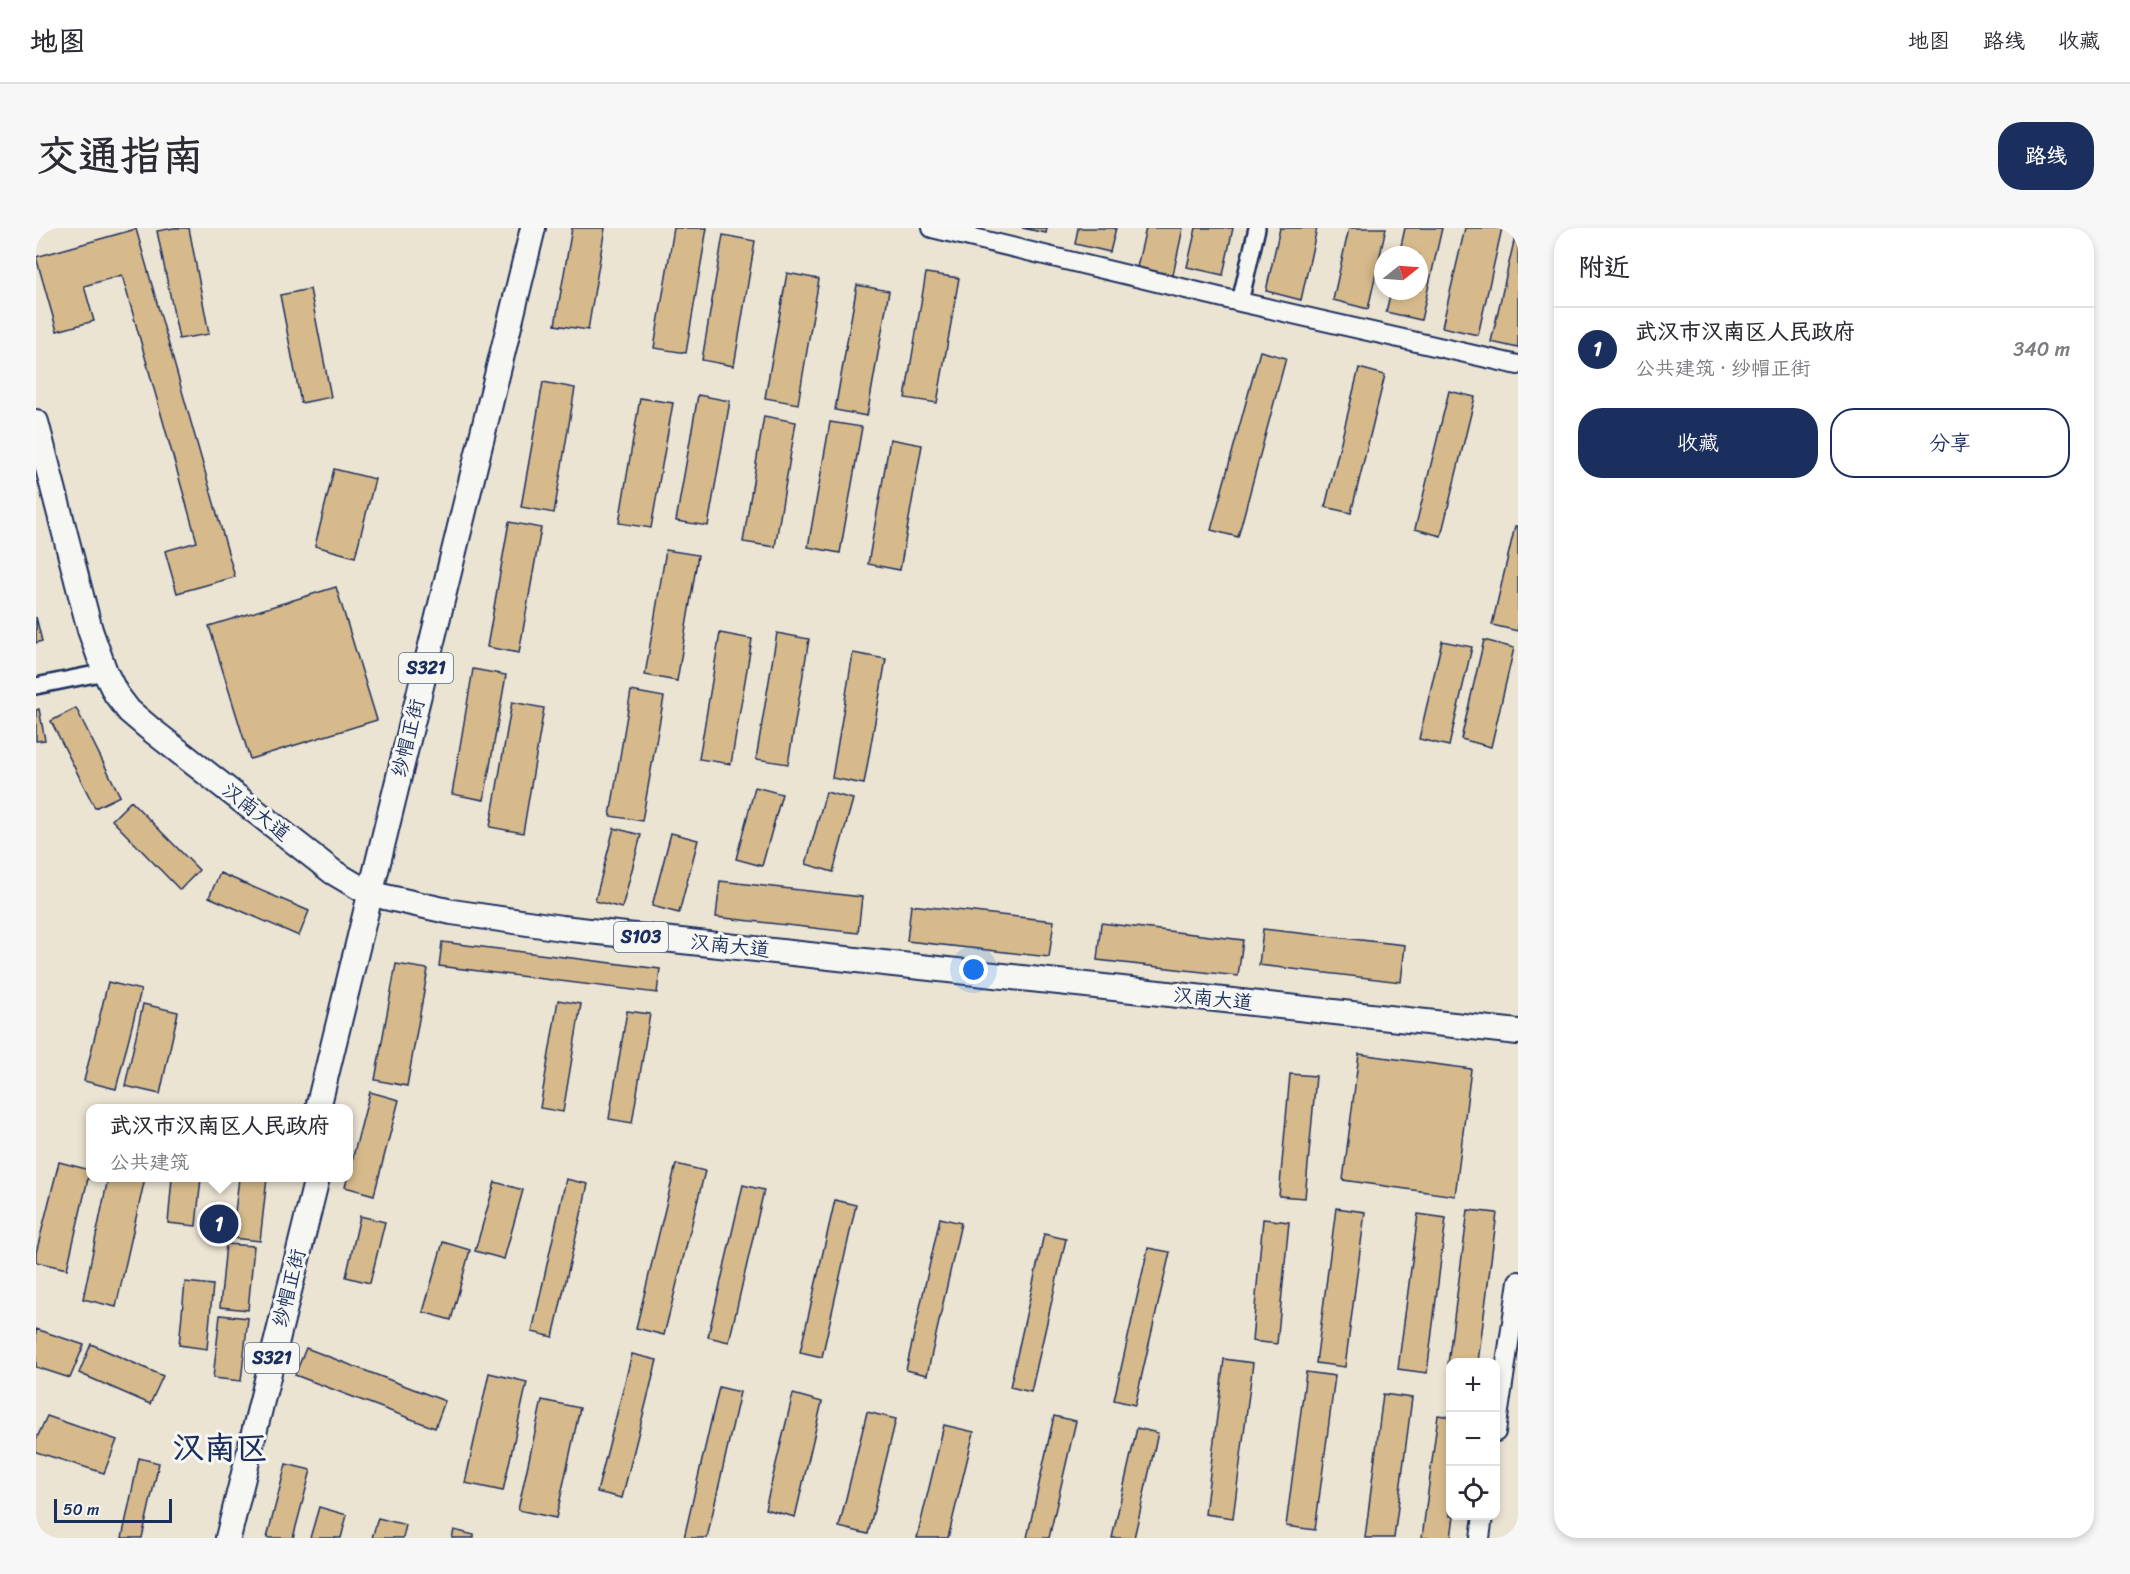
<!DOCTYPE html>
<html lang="zh">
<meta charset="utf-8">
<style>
body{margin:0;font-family:Sriracha,"LXGW WenKai TC",sans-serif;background:#f7f7f7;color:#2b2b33}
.controls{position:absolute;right:18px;bottom:18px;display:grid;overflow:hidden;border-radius:12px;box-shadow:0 3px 9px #0003}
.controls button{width:54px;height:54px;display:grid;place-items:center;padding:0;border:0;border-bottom:2px solid #e1e1e2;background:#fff;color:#2b2b33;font:30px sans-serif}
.compass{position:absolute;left:1338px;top:18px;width:54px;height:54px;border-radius:50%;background:#fff;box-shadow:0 3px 9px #0003;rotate:73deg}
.scale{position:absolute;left:18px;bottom:15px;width:118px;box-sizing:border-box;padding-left:6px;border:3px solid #1b2f5e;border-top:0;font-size:16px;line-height:21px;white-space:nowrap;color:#1b2f5e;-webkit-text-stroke:4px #f6f6f2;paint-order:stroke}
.you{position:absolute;left:938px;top:742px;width:21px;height:21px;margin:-15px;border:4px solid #fff;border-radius:50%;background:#1a73e8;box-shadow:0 0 0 9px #1a73e833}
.badge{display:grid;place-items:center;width:39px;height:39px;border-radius:50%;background:#1b2f5e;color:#fff;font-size:20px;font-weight:700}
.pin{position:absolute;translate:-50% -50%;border:3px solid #fff;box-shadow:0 2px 6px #0006}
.popup{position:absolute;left:50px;top:876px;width:267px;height:78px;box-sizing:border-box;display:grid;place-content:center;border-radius:12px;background:#fff;filter:drop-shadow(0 2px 4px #0005);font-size:20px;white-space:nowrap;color:#7c7c81}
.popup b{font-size:22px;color:#2b2b33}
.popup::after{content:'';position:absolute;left:50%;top:100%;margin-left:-12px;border:12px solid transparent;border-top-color:#fff}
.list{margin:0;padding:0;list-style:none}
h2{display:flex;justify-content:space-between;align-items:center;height:78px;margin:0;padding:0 24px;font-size:26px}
h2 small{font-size:20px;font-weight:400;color:#7c7c81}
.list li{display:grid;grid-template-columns:39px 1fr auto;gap:18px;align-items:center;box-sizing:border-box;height:84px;padding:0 24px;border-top:2px solid #e1e1e2}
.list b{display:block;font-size:22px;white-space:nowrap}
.list p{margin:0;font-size:20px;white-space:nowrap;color:#7c7c81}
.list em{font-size:20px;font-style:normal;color:#7c7c81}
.actions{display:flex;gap:12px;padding:18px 24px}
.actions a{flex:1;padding:14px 0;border:2px solid #1b2f5e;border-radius:24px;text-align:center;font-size:21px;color:#1b2f5e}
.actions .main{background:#1b2f5e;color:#fff}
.icon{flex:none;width:33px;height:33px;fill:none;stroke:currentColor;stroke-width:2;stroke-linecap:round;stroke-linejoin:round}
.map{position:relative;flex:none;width:1482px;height:1310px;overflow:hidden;border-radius:24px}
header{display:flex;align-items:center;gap:36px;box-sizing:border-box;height:84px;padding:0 30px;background:#fff;border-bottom:2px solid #e1e1e2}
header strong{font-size:28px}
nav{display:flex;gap:33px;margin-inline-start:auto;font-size:21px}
.intro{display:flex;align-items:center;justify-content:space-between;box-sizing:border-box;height:144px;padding:0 36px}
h1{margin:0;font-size:42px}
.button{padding:15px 27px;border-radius:24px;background:#1b2f5e;color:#fff;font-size:21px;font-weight:700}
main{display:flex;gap:36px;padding:0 36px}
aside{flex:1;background:#fff;border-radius:24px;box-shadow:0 3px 9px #0003}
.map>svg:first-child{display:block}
</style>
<header>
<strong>地图</strong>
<nav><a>地图</a><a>路线</a><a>收藏</a></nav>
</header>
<div class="intro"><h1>交通指南</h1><a class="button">路线</a></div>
<main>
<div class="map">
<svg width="1482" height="1310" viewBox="0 0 1482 1310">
<rect width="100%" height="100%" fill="#ece4d3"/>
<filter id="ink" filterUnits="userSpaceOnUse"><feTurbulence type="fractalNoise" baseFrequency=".0167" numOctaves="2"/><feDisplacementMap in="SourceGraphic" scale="12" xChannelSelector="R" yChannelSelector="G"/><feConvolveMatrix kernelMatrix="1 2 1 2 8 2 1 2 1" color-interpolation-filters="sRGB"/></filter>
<g filter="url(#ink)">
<!-- building -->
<path fill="#d6ba8b" stroke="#1b2f5e" stroke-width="1.5" d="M138 0H153L173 106 143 111 121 3Z
M536 0H569L552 102 519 97Z
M638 0H671L650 125 618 120Z
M986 0H1011L1010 5Z
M1042 0H1080L1074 24 1039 16Z
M1110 0H1147L1137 47 1101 39Z
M1160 0H1197L1187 47 1151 39Z
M1244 0H1281L1265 72 1230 63Z
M1313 0H1350L1332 81 1297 72Z
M1369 0H1406L1385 92 1350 84 1355 63H1383V27H1363Z
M1429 0H1466L1442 107 1406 99Z
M1481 0H1482V120L1455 114Z
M100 1 199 349 141 365 129 323 161 314 86 47 48 58 58 93 21 103 0 29Z
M687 7 719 13 698 138 666 132Z
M751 45 783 51 762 176 729 170Z
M890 45 923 50 901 175 869 170Z
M821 57 853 63 831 188 799 182Z
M274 61 295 169 265 175 244 67Z
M1224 123 1250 130 1202 309 1175 302Z
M1323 140 1349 147 1315 285 1289 279Z
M507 154 539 160 518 285 485 279Z
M1413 163 1439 169 1405 308 1379 301Z
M662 167 694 173 672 298 640 293Z
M604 170 637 175 615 300 583 295Z
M728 188 760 194 739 319 707 314Z
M794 194 826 199 804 325 772 319Z
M854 211 886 217 864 342 832 336Z
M298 241 339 251 319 329 279 318Z
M473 294 505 300 483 425 451 419Z
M1479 298H1482V403L1456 397Z
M630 322 662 327 641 453 609 447Z
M300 359 341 492 214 531 173 398Z
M0 389 6 413 0 415Z
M684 405 716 411 695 536 663 531Z
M741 405 773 411 752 536 720 531Z
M1448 412 1478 420 1455 519 1425 511Z
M1406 413 1436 419 1413 518 1383 511Z
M817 425 850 431 828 556 796 550Z
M437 441 470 447 448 572 416 566Z
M595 463 628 469 606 593 574 588Z
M476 474 508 480 487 605 454 599Z
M40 480 84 568 59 580 15 493Z
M3 481 9 512 0 513V482Z
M719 559 746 566 726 638 700 631Z
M790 564 817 571 797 644 770 636Z
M95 573 163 642 144 662 76 592Z
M578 600 605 607 586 680 559 673Z
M635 605 662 612 643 685 616 678Z
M184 645 273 683 263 708 173 669Z
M684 653 826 669 822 705 680 689Z
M875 677 1018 693 1013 729 871 713Z
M1065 695 1207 712 1202 748 1061 732Z
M1227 701 1369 717 1365 754 1223 737Z
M406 714 624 741 621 765 403 738Z
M360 736 392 741 371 858 339 852Z
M72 754 105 762 80 861 48 853Z
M522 772 545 776 527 884 504 880Z
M107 776 142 784 124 866 89 858Z
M591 783 614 786 596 895 573 891Z
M1323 826 1435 841 1419 968 1307 952Z
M1254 846 1280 848 1269 970 1243 968Z
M334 864 363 872 338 967 309 959Z
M23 934 54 942 31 1041 0 1034V1025Z
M640 936 669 943 628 1107 600 1100Z
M72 950H109L80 1079 47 1071Z
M136 950H165L160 998 132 995Z
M203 950H231L224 1013 196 1010Z
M530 951 552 956 517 1109 496 1104Z
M459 954 487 962 468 1031 439 1023Z
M707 957 728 962 693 1114 672 1109Z
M799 972 820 977 786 1129 764 1124Z
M1300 980 1329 984 1309 1139 1280 1135Z
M1432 982 1461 985 1442 1134H1414V1136H1412Z
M1382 986 1410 990 1391 1145 1362 1141Z
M324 988 349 994 334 1055 310 1049Z
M904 990 925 995 891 1147 870 1142Z
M1227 991 1253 994 1241 1116 1216 1113Z
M1008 1006 1030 1011 995 1164 974 1159Z
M407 1014 434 1022 415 1092 387 1084Z
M190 1016 218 1018 212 1082 184 1079Z
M1112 1020 1134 1024 1099 1177 1078 1172Z
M149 1054 177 1057 171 1121 143 1117Z
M184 1087 212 1090 205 1153 177 1150Z
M0 1101 48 1117 34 1150 0 1139Z
M55 1116 127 1148 114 1176 43 1145Z
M270 1120 409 1173 399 1200 259 1147Z
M596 1126 621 1132 586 1270 561 1264Z
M1188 1131 1217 1135 1197 1290 1169 1286Z
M1270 1144 1299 1148 1279 1302 1250 1298Z
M453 1145 491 1154 467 1263 429 1255Z
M683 1159 704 1164 671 1310H648Z
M757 1166 786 1174 759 1289 729 1281Z
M1347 1166 1376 1170 1358 1310H1329Z
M506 1172 544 1180 520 1290 482 1282Z
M831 1184 860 1191 832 1306 803 1299Z
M1402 1187 1414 1189V1288H1418L1415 1310H1386Z
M11 1188 81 1212 68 1245 0 1224V1212Z
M1018 1188 1040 1193 1013 1310H991Z
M908 1197 938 1204 912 1310H881Z
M1101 1200 1122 1205 1098 1310H1076Z
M103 1230 123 1235 106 1310H86Z
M250 1236 275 1242 257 1310H231Z
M283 1279 311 1287 305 1310H274Z
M342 1290 370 1297 367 1310H336Z
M418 1302 438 1307V1310H416Z"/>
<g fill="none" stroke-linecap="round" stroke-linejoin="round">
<!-- minor casing -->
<g stroke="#1b2f5e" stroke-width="20">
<path id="minor" d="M1204 74 1221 0
M0 458 69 444"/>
</g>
<!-- tertiary casing -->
<g stroke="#1b2f5e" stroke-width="22">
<path id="tertiary" d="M896 0 1204 74 1482 137
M1460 1204 1482 1053
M1444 1310 1447 1288"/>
</g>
<!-- primary casing -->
<g stroke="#1b2f5e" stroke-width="28">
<path id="primary" d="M0 194 54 402 69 444 80 466 93 483 113 500 297 644 324 660 349 669 416 684 526 700 1482 804
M282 880 497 0
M192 1310 281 950"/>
</g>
<!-- minor -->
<use href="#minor" stroke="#f6f6f2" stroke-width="15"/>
<!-- tertiary -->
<use href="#tertiary" stroke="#f6f6f2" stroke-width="18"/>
<!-- primary -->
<use href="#primary" stroke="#f6f6f2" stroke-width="24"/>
</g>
</g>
<g text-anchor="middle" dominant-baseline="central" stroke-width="6" stroke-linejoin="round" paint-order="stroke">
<!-- shield labels -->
<g fill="#f6f6f2" stroke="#5d6b8a" stroke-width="1.5">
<rect x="363" y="425" width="54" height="30" rx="4.5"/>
<rect x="578" y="694" width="54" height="30" rx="4.5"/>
<rect x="209" y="1115" width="54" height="30" rx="4.5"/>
</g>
<g font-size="18" font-weight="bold" fill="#1b2f5e">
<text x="390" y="440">S321</text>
<text x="605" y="709">S103</text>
<text x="236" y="1130">S321</text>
</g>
<!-- street labels -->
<g font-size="20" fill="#1b2f5e" stroke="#f6f6f2">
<text transform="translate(372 510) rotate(-76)">纱帽正街</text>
<text transform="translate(220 584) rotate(38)">汉南大道</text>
<text transform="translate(694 718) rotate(6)">汉南大道</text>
<text transform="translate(1177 771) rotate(6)">汉南大道</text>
<text transform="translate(253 1060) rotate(-76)">纱帽正街</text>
</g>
<!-- town labels -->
<g font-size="32" font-weight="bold" fill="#1b2f5e" stroke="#f6f6f2">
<text x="184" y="1220">汉南区</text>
</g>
</g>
</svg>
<div class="controls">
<button>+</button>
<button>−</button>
<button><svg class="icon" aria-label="locate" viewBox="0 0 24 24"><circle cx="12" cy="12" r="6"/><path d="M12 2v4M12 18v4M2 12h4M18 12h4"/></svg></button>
</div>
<svg class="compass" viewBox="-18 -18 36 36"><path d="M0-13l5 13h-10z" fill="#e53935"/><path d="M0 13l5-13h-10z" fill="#7c7c81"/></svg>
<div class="scale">50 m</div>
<div class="you"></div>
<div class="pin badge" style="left:183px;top:996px">1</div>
<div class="popup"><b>武汉市汉南区人民政府</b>公共建筑</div>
</div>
<aside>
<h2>附近<small></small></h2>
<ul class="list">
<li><span class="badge">1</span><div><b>武汉市汉南区人民政府</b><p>公共建筑 · 纱帽正街</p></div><em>340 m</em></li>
</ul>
<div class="actions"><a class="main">收藏</a><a>分享</a></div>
</aside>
</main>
